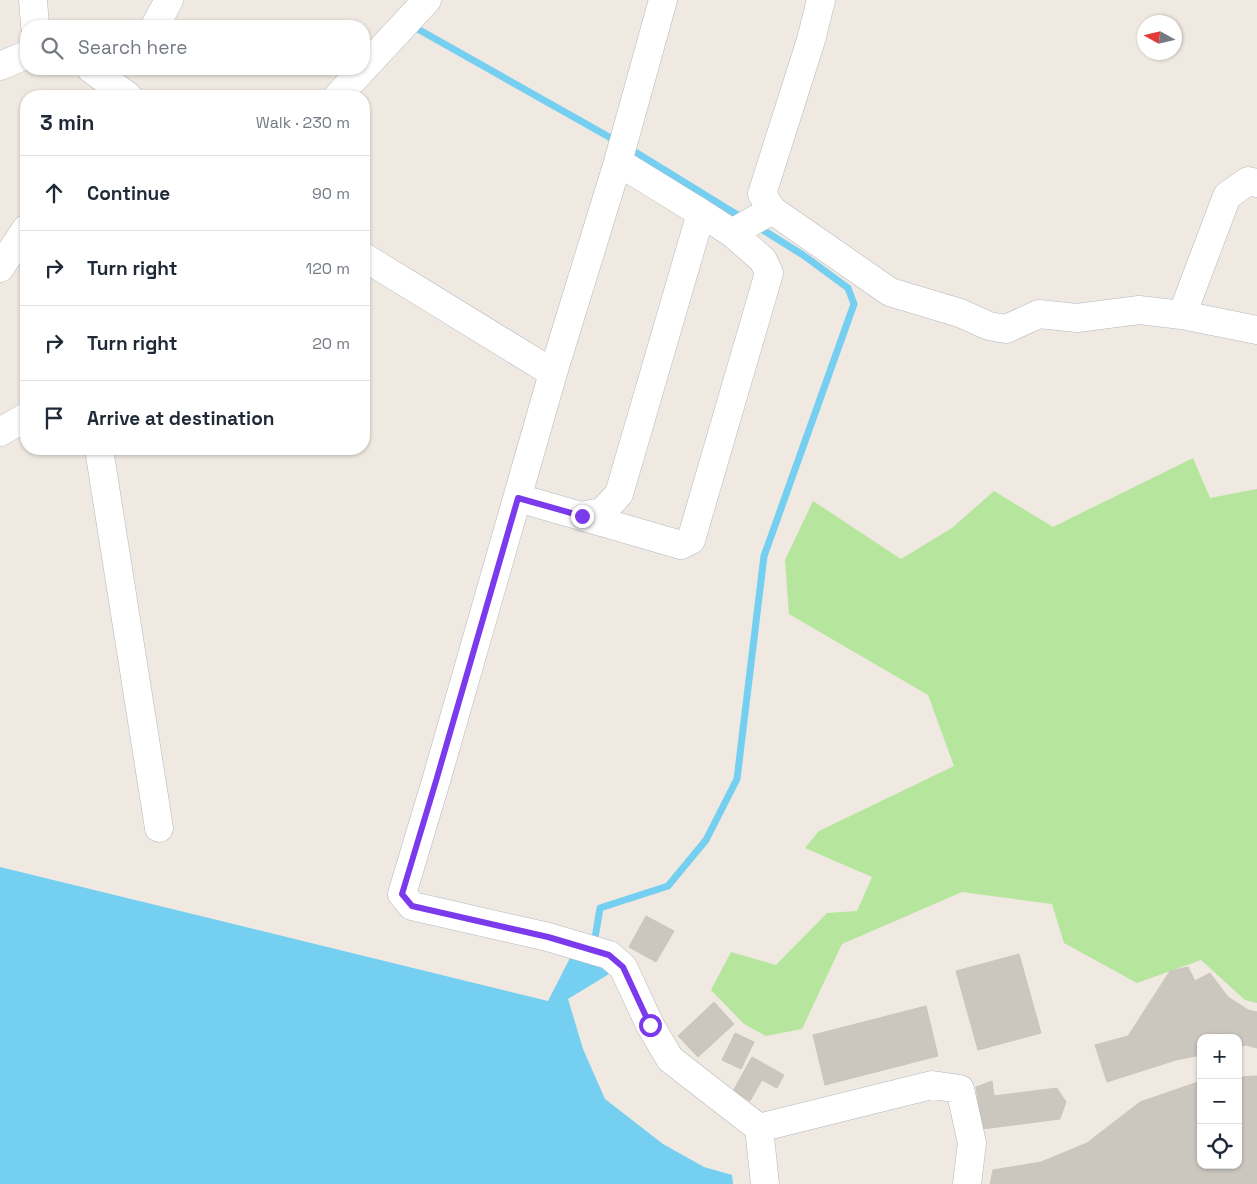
<!DOCTYPE html>
<meta charset="utf-8">
<style>
body{margin:0;font-family:"Space Grotesk",sans-serif;background:#f6f6f7;color:#1f2937}
.controls{position:absolute;right:15px;bottom:15px;display:grid;overflow:hidden;border-radius:10px;box-shadow:0 1px 4px #0004}
.controls button{width:45px;height:45px;display:grid;place-items:center;padding:0;border:0;border-bottom:1px solid #e0e1e3;background:#fff;color:#1f2937;font:25px sans-serif}
.compass{position:absolute;left:1137px;top:15px;width:45px;height:45px;border-radius:50%;background:#fff;box-shadow:0 1px 4px #0004;rotate:278deg}
.stop{position:absolute;width:15px;height:15px;margin:-11px;border:4px solid #7c3aed;border-radius:50%;background:#fff}
.stop.end{background:#7c3aed;border-color:#fff;box-shadow:0 1px 5px #0008}
.list{margin:0;padding:0;list-style:none}
h2{display:flex;justify-content:space-between;align-items:center;height:65px;margin:0;padding:0 20px;font-size:21px}
h2 small{font-size:16px;font-weight:400;color:#747a83}
.list li{display:grid;grid-template-columns:32px 1fr auto;gap:15px;align-items:center;box-sizing:border-box;height:75px;padding:0 20px;border-top:1px solid #e0e1e3}
.list b{display:block;font-size:19px;white-space:nowrap}
.list em{font-size:16px;font-style:normal;color:#747a83}
.icon{flex:none;width:28px;height:28px;fill:none;stroke:currentColor;stroke-width:2;stroke-linecap:round;stroke-linejoin:round}
.map{position:relative;flex:none;width:1257px;height:1184px;overflow:hidden}
.search{position:absolute;background:#fff;box-shadow:0 1px 4px #0004;left:20px;top:20px;width:350px;height:55px;display:flex;align-items:center;gap:12px;box-sizing:border-box;padding:0 18px;border-radius:20px;color:#747a83;font-size:19px}
.panel{position:absolute;background:#fff;box-shadow:0 1px 4px #0004;left:20px;top:90px;width:350px;height:365px;border-radius:20px}
.map>svg:first-child{display:block}
</style>
<div class="map">
<svg width="1257" height="1184" viewBox="0 0 1257 1184">
<rect width="100%" height="100%" fill="#efe9e1"/>
<!-- green -->
<path fill="#b6e59e" d="M1193 458 1210 498 1257 489V1003L1245 1000 1201 960 1137 983 1064 943 1052 904 962 892 842 944 802 1029 766 1036 744 1024 711 990 731 952 776 965 827 913 857 911 872 877 805 848 819 831 954 766 928 695 789 614 785 560 813 501 901 559 952 528 994 491 1053 527Z"/>
<!-- water -->
<path fill="#75cff0" d="M0 867 548 1001 571 956 592 959 609 974 568 999 583 1049 605 1099 663 1144 704 1167 732 1175 733 1184H0Z"/>
<g fill="none" stroke-linecap="round" stroke-linejoin="round">
<!-- stream -->
<path stroke="#75cff0" stroke-width="7" d="M416 28 618 142
M627 147 744 219
M594 944 600 908 668 886 706 840 737 779 764 556 854 304 848 288 803 255 758 227"/>
</g>
<!-- building -->
<path fill="#cbc7bf" stroke="#cbc5ba" d="M646 916 674 931 656 962 629 947Z
M1019 954 1041 1033 978 1050 956 971Z
M1188 967 1195 981 1210 973 1228 997 1248 1010 1257 1012V1048L1246 1045 1238 1047V1038H1201V1055L1176 1060 1107 1082 1095 1045 1128 1036 1170 971Z
M714 1002 734 1024 698 1057 678 1036Z
M926 1006 938 1056 825 1085 813 1035Z
M735 1033 754 1042 741 1069 722 1060Z
M752 1057 784 1075 777 1088 762 1080 750 1101 733 1091Z
M1257 1076V1184H990L993 1170 1041 1162 1087 1143 1140 1102 1201 1081V1165H1238V1077Z
M992 1081 994 1096 1057 1088 1066 1102 1060 1119 982 1129 976 1087Z"/>
<g fill="none" stroke-linecap="round" stroke-linejoin="round">
<!-- minor casing -->
<g stroke="#b4b7c1" stroke-width="29">
<path id="minor" d="M33 0 35 26
M663 0 618 162 553 373 436 781 402 894 412 906 548 937 609 955 623 967 650 1025 670 1059 759 1128 765 1184
M821 0 811 40 762 194 772 210 890 292 960 313 989 326 1006 329 1039 314 1077 318 1139 310 1182 315 1257 330
M155 26 169 0
M0 66 26 55
M91 69 128 96
M338 96 427 0
M618 162 701 213
M732 233 772 210
M364 257 553 373
M0 268 26 229
M1182 315 1227 196 1248 181 1257 183
M0 432 26 417
M99 449 159 828
M518 498 581 516 602 512 619 494 701 213 732 233 763 260 769 273 691 540 681 545 581 516
M759 1128 932 1085 960 1089 972 1143 967 1184"/>
</g>
<!-- minor -->
<use href="#minor" stroke="#fff" stroke-width="28"/>
</g>
<g fill="none" stroke-linecap="round" stroke-linejoin="round">
<!-- route -->
<path stroke="#7c3aed" stroke-width="6" d="M582 516 518 498 436 781 402 894 412 906 548 937 609 955 623 967 650 1025"/>
</g>
</svg>
<div class="controls">
<button>+</button>
<button>−</button>
<button><svg class="icon" aria-label="locate" viewBox="0 0 24 24"><circle cx="12" cy="12" r="6"/><path d="M12 2v4M12 18v4M2 12h4M18 12h4"/></svg></button>
</div>
<svg class="compass" viewBox="-18 -18 36 36"><path d="M0-13l5 13h-10z" fill="#e53935"/><path d="M0 13l5-13h-10z" fill="#747a83"/></svg>
<div class="stop" style="left:650px;top:1025px"></div>
<div class="stop end" style="left:582px;top:516px"></div>
<div class="search"><svg class="icon" aria-label="search" viewBox="0 0 24 24"><circle cx="10" cy="10" r="6"/><path d="M15 15l6 6"/></svg>Search here</div>
<section class="panel">
<h2>3 min<small>Walk · 230 m</small></h2>
<ul class="list">
<li><svg class="icon" aria-label="ahead" viewBox="0 0 24 24"><path d="M12 20V5M6 11l6-6 6 6"/></svg><div><b>Continue</b></div><em>90 m</em></li>
<li><svg class="icon" aria-label="right" viewBox="0 0 24 24"><path d="M7 20v-9h11M14 6l5 5-5 5"/></svg><div><b>Turn right</b></div><em>120 m</em></li>
<li><svg class="icon" aria-label="right" viewBox="0 0 24 24"><path d="M7 20v-9h11M14 6l5 5-5 5"/></svg><div><b>Turn right</b></div><em>20 m</em></li>
<li><svg class="icon" aria-label="arrive" viewBox="0 0 24 24"><path d="M6 21V4h12l-3 4 3 4H6"/></svg><div><b>Arrive at destination</b></div></li>
</ul>
</section>
</div>
